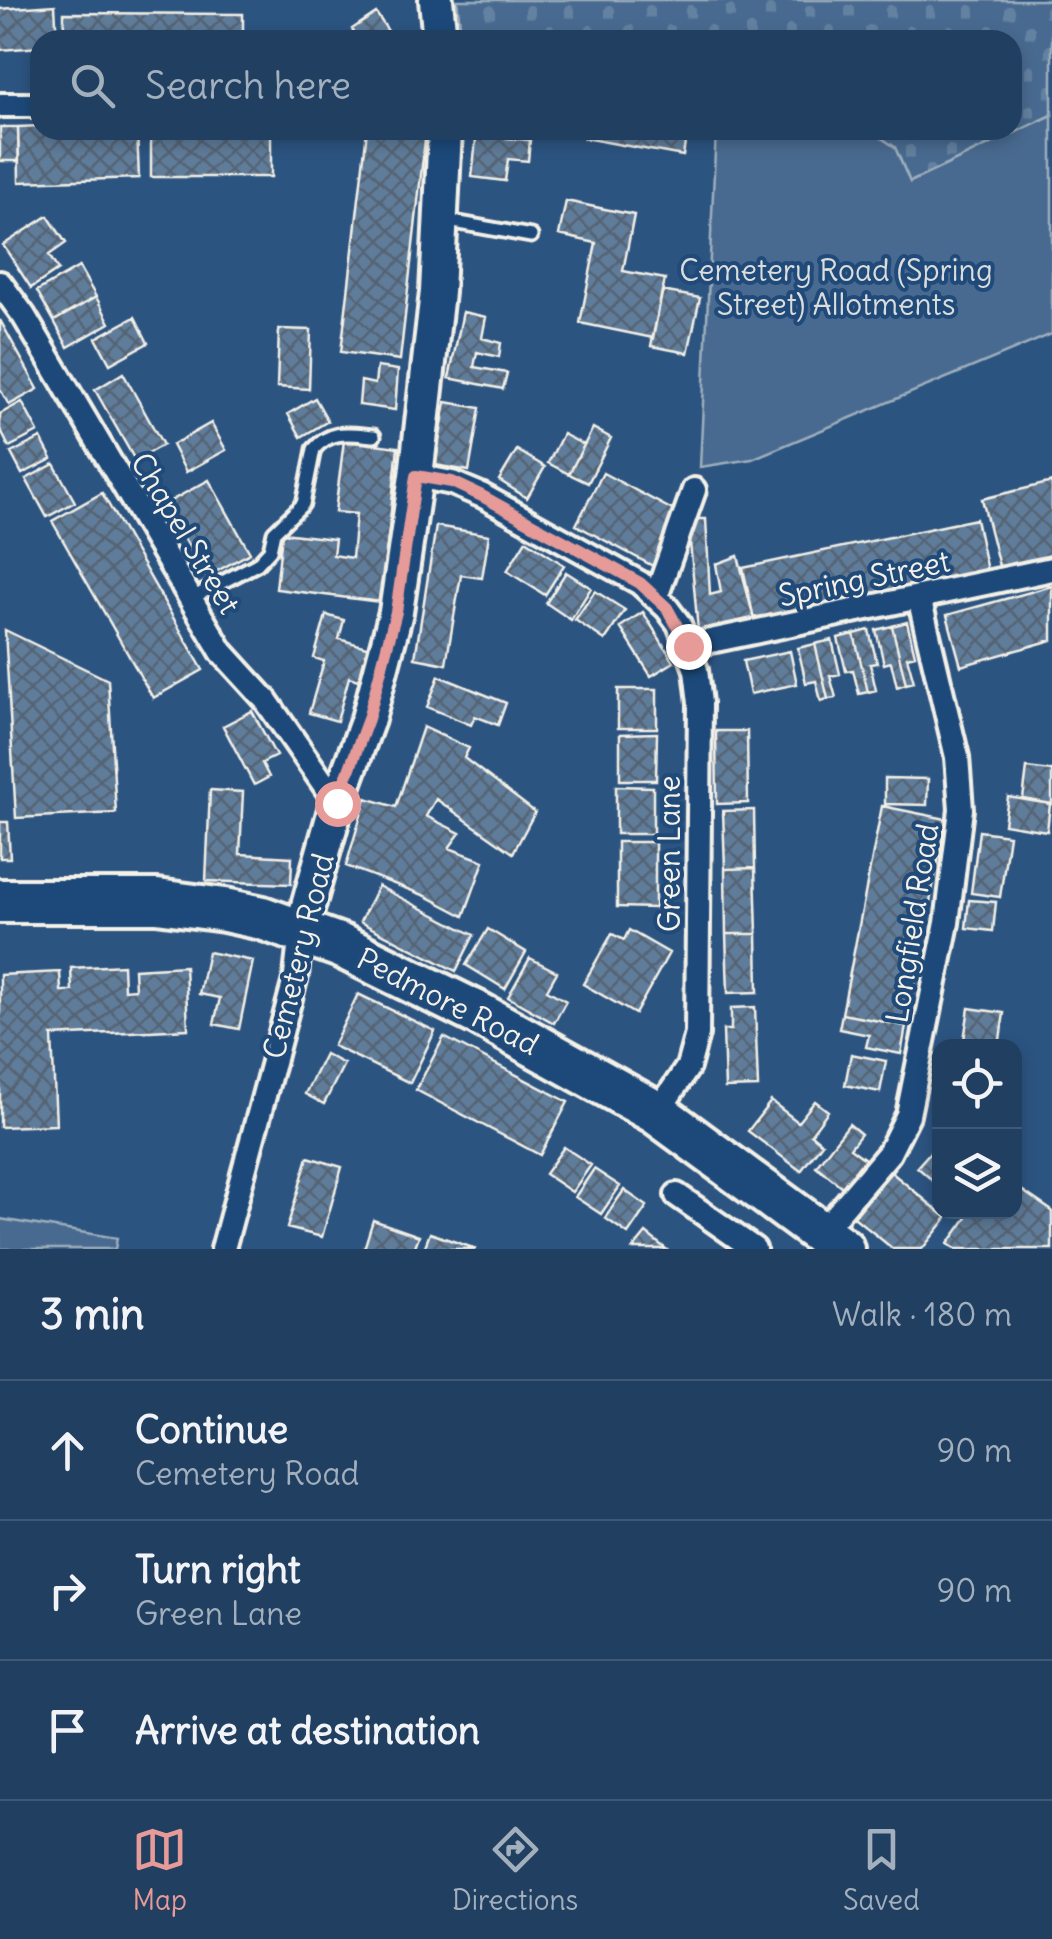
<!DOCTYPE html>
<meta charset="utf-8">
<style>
body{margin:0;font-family:Delius,sans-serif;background:#2d4a6a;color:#f1f3f6}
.controls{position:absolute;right:30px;bottom:30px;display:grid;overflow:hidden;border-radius:20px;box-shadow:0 5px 15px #0003}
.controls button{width:90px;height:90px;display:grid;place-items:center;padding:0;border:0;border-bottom:2px solid #3e5876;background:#213f61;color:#f1f3f6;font:50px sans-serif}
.stop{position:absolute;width:30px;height:30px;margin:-22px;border:8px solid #e69b98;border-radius:50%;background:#fff}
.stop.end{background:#e69b98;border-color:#fff;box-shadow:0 2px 10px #0008}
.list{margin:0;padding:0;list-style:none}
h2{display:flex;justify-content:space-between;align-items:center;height:130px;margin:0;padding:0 40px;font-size:42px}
h2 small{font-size:32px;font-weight:400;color:#a2afbd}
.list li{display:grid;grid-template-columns:65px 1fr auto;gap:30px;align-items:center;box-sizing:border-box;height:140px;padding:0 40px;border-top:2px solid #3e5876}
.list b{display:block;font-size:38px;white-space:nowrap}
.list p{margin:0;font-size:32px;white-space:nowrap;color:#a2afbd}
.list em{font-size:32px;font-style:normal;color:#a2afbd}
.icon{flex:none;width:55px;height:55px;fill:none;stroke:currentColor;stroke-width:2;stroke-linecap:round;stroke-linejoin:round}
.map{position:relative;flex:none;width:1052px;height:1249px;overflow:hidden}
.search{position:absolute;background:#213f61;box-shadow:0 5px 15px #0003;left:30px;right:30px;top:30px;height:110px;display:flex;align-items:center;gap:25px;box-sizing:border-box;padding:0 35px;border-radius:30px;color:#a2afbd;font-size:38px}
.sheet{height:550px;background:#213f61}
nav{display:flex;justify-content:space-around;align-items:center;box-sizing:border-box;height:140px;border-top:2px solid #3e5876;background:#213f61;font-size:28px;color:#a2afbd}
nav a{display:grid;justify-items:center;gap:5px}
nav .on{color:#e69b98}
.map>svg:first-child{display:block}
</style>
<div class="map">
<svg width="1052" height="1249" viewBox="0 0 1052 1249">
<defs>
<pattern id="cemetery-stones" width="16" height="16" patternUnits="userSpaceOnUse" patternTransform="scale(2.5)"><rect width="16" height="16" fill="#496b90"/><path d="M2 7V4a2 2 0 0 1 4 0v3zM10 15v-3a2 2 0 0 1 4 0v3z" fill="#6481a0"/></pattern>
<pattern id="building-cross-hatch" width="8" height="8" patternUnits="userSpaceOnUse" patternTransform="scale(2.5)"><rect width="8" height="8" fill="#5e7b9a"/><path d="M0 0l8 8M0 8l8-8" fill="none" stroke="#556474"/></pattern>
</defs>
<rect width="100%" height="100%" fill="#2c5481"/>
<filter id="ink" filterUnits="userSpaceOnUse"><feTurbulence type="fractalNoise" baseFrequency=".01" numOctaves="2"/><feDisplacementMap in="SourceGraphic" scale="20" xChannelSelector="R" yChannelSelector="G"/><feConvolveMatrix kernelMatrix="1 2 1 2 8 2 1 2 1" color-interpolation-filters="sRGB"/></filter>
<g filter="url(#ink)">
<!-- green -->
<path fill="#496b90" stroke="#9eaebc" stroke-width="2.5" d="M1052 115V334L752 459 700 467 716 130H870L895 147 910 182Z
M0 1219 117 1238 115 1249H0Z"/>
<!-- cemetery -->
<path fill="url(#cemetery-stones)" stroke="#9eaebc" stroke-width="2.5" d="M457 0H1052V115L910 182 895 147 870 130H1012V40H524L460 25Z"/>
<!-- building -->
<path fill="url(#building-cross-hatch)" stroke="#f4f1e8" stroke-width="2.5" d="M55 5 57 40H40V47L0 50V9Z
M64 13 243 14V40H64Z
M376 13 394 40H359L352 29Z
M40 126V130H137L139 178 19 182 18 127Z
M0 127H18L19 161H0Z
M151 130H271V177H151Z
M367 130 426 131 400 360 341 352Z
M477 130H508L507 138 530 140 528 161 508 159 505 181 472 177Z
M586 130H687L683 156 584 138Z
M566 201 634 215 623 271 665 279 653 338 580 323 596 243 559 235Z
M48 216 66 243 49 255 58 270 31 288 3 245Z
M79 267 96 297 54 321 37 291Z
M662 291 700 298 688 353 651 346Z
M96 297 110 323 68 347 54 321Z
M463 312 486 317 482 338 501 343 499 357 477 352 474 367 507 373 503 389 449 378Z
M135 317 148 343 110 364 96 338Z
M0 320 38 389 9 405 0 389Z
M279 329 311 330 309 389 277 387Z
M377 367 398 370 395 410 359 405 361 381 375 384Z
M123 373 163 445 135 460 95 390Z
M315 398 328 421 301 437 288 414Z
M22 402 38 432 9 447 0 429V414Z
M446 402 480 408 469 471 435 465Z
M211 423 226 450 186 472 172 445Z
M593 428 611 438 588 483 569 474Z
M563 434 584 445 569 474 548 463Z
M41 438 52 459 22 474 11 453Z
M344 440 398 447 381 602 276 589 282 533 335 539 333 555 352 558 356 514 335 512Z
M517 450 545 467 527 498 499 480Z
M54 464 75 502 47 517 26 479Z
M603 473 680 514 653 566 576 525Z
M209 480 250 553 206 577 165 504Z
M1052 482V557L1000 570 982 499Z
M102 493 203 670 153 698 52 521Z
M688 519H706L710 595 721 592 716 564 738 556 754 619 698 631Z
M976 519 987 571 754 619 743 568Z
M436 526 489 535 482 578 461 575 446 664 415 658Z
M526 540 564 565 545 595 507 571Z
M566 572 591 588 571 620 546 603Z
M1052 586V640L961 666 947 615Z
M595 591 625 610 605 640 575 620Z
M643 612 674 662 651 676 620 627Z
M326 615 344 620 339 639 370 648 361 681 349 677 337 721 309 713 324 661 314 658Z
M907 622 915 655 907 657 914 682 906 684 892 626Z
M892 626 906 684 897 687 891 662 884 664 876 630Z
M5 630 108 680 116 813 16 818Z
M869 630 877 663 870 664 876 690 868 692 854 634Z
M854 634 868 692 859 694 853 670 846 671 838 638Z
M832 640 840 674 830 676 836 698 828 699 815 644Z
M815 644 828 699 821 701 816 681 806 683 798 648Z
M790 651 797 684 750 694 743 661Z
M439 676 506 703 498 725 475 716 471 725 427 707Z
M618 689H657V728H618Z
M252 711 276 756 262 763 269 777 254 785 223 726Z
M423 727 469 748 464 758 535 812 513 853 436 799 426 816 460 833 449 848 484 861 464 916 426 896 346 866 366 798 396 807Z
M716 731H747L748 803 717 804Z
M657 733 656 780H620V734Z
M1027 768 1052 771V804L1023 799Z
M885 778 928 779 927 805 885 804Z
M616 786 653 787V834H616Z
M210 790 243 792 240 854 292 857 291 884 206 881Z
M1008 797 1050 804 1047 831 1004 824Z
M882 806 946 819 906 1026 842 1014Z
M754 810 755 868 725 869 723 811Z
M0 822H8L10 858H0Z
M979 831 1009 835 1000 897 971 893Z
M617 842H655V908L617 907Z
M755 868 757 934H726L725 869Z
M378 886 474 935 456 971 360 922Z
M969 900 996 902 993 931 966 928Z
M488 929 526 952 505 989 466 965Z
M629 930 669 953 635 1014 583 984 612 934 624 940Z
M726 934H757L758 992 728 993Z
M208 952 253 961 239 1029 214 1024 220 998 199 994Z
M530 958 557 972 547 990 566 1001 554 1023 508 997Z
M123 965 124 990 135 989 134 969 185 966 188 1029 52 1036 56 1125 0 1127V975L60 972 61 991H72L71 968Z
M358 994 435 1031 410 1083 333 1046Z
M755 1007 758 1087 725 1088 723 1030H731V1008Z
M969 1008 1004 1013 999 1046H963Z
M842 1014 906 1026 901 1054 866 1047 869 1035 839 1029Z
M444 1037 568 1102 540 1155 416 1090Z
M325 1054 344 1064 324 1104 305 1094Z
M851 1054 886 1061 880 1092 845 1085Z
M771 1101 798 1122 815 1101 828 1111 811 1134 822 1143 801 1171 748 1131Z
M849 1124 861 1134 850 1148 865 1159 842 1187 816 1166Z
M940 1141V1187L917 1167Z
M564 1147 591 1165 572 1192 545 1174Z
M308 1157 342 1167 322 1237 287 1228Z
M594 1169 620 1186 601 1214 575 1197Z
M891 1172 947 1218 922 1249H893L854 1217Z
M1014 1185 1052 1211V1249H956L948 1244 971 1212H1014Z
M624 1190 647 1206 628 1234 605 1218Z
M373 1220 419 1236 414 1249H364Z
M430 1233 476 1249H424Z
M646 1233 666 1249H633Z"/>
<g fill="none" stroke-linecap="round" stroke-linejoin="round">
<!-- lane casing -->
<g stroke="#f4f1e8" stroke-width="19">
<path id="lane" d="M443 220 531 236
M190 599 257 564 270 550 274 532 303 504 314 449C331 429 350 434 374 436"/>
</g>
<!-- street casing -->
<g stroke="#f4f1e8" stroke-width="30">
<path id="street" d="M0 105H40
M0 283 24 316 222 652 265 699 337 803
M416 476 452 483 483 496 640 583 667 608 679 624 696 670 700 703 697 1034 688 1067 657 1113
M656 597 694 490
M687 646 1052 569
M677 1195 754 1249
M821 1233 889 1153 908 1115 947 923 961 809 957 757 919 597
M223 1249 296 976 301 931"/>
</g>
<!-- secondary casing -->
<g stroke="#f4f1e8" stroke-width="40">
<path id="secondary" d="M436 0 440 40
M301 931 337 803 368 719 396 612 416 476 437 292 445 130"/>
</g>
<!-- highway casing -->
<g stroke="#f4f1e8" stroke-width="50">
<path id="highway" d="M0 901H157L225 910 262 918 341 946 477 1013 657 1113 842 1249"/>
</g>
<!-- lane -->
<use href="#lane" stroke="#1f4a7a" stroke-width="11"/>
<!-- street -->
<use href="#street" stroke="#1f4a7a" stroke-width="22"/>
<!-- secondary -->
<use href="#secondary" stroke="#1f4a7a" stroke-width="32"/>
<!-- highway -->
<use href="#highway" stroke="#1f4a7a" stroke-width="42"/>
</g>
</g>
<g fill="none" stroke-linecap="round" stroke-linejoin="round" filter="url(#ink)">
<!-- route -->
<path stroke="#e69b98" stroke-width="12" d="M337 803 368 719 396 612 416 476 452 482 482 496 640 583 667 608 688 646"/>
</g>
<g text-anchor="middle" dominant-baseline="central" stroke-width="8" stroke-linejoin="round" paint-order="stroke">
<!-- park labels -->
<g font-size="30" fill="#dadddb" stroke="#1f4a7a">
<text x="836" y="270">Cemetery Road (Spring<tspan x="836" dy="34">Street) Allotments</tspan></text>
</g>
<!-- street labels -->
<g font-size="30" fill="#f4f1e8" stroke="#1f4a7a">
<text transform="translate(186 533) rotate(59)">Chapel Street</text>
<text transform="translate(864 578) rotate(-12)">Spring Street</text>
<text transform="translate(669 854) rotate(-90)">Green Lane</text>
<text transform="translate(912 923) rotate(-81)">Longfield Road</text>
<text transform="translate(298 956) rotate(-76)">Cemetery Road</text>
<text transform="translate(448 1001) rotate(27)">Pedmore Road</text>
</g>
</g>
</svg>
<div class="controls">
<button><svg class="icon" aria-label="locate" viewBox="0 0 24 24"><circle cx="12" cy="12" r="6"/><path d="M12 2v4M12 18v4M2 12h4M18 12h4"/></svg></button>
<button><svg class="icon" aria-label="layers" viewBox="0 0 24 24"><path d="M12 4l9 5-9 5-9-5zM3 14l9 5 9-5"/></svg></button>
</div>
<div class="stop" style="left:337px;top:803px"></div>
<div class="stop end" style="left:688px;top:646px"></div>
<div class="search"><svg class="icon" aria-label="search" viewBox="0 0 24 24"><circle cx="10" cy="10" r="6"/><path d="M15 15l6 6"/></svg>Search here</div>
</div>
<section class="sheet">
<h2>3 min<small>Walk · 180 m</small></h2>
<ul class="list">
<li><svg class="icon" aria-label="ahead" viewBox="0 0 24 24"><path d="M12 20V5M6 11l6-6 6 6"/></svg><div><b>Continue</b><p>Cemetery Road</p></div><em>90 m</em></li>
<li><svg class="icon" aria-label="right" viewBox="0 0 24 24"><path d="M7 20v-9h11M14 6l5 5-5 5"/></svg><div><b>Turn right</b><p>Green Lane</p></div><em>90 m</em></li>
<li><svg class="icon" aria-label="arrive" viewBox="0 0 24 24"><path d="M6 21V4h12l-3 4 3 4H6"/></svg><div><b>Arrive at destination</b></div></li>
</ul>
</section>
<nav>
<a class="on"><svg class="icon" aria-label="map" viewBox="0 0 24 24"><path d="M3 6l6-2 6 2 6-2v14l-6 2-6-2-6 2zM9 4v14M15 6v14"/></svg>Map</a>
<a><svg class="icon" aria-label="directions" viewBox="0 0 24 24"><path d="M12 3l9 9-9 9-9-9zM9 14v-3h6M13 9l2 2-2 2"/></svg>Directions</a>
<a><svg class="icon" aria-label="saved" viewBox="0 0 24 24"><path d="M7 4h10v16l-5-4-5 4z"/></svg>Saved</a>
</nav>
